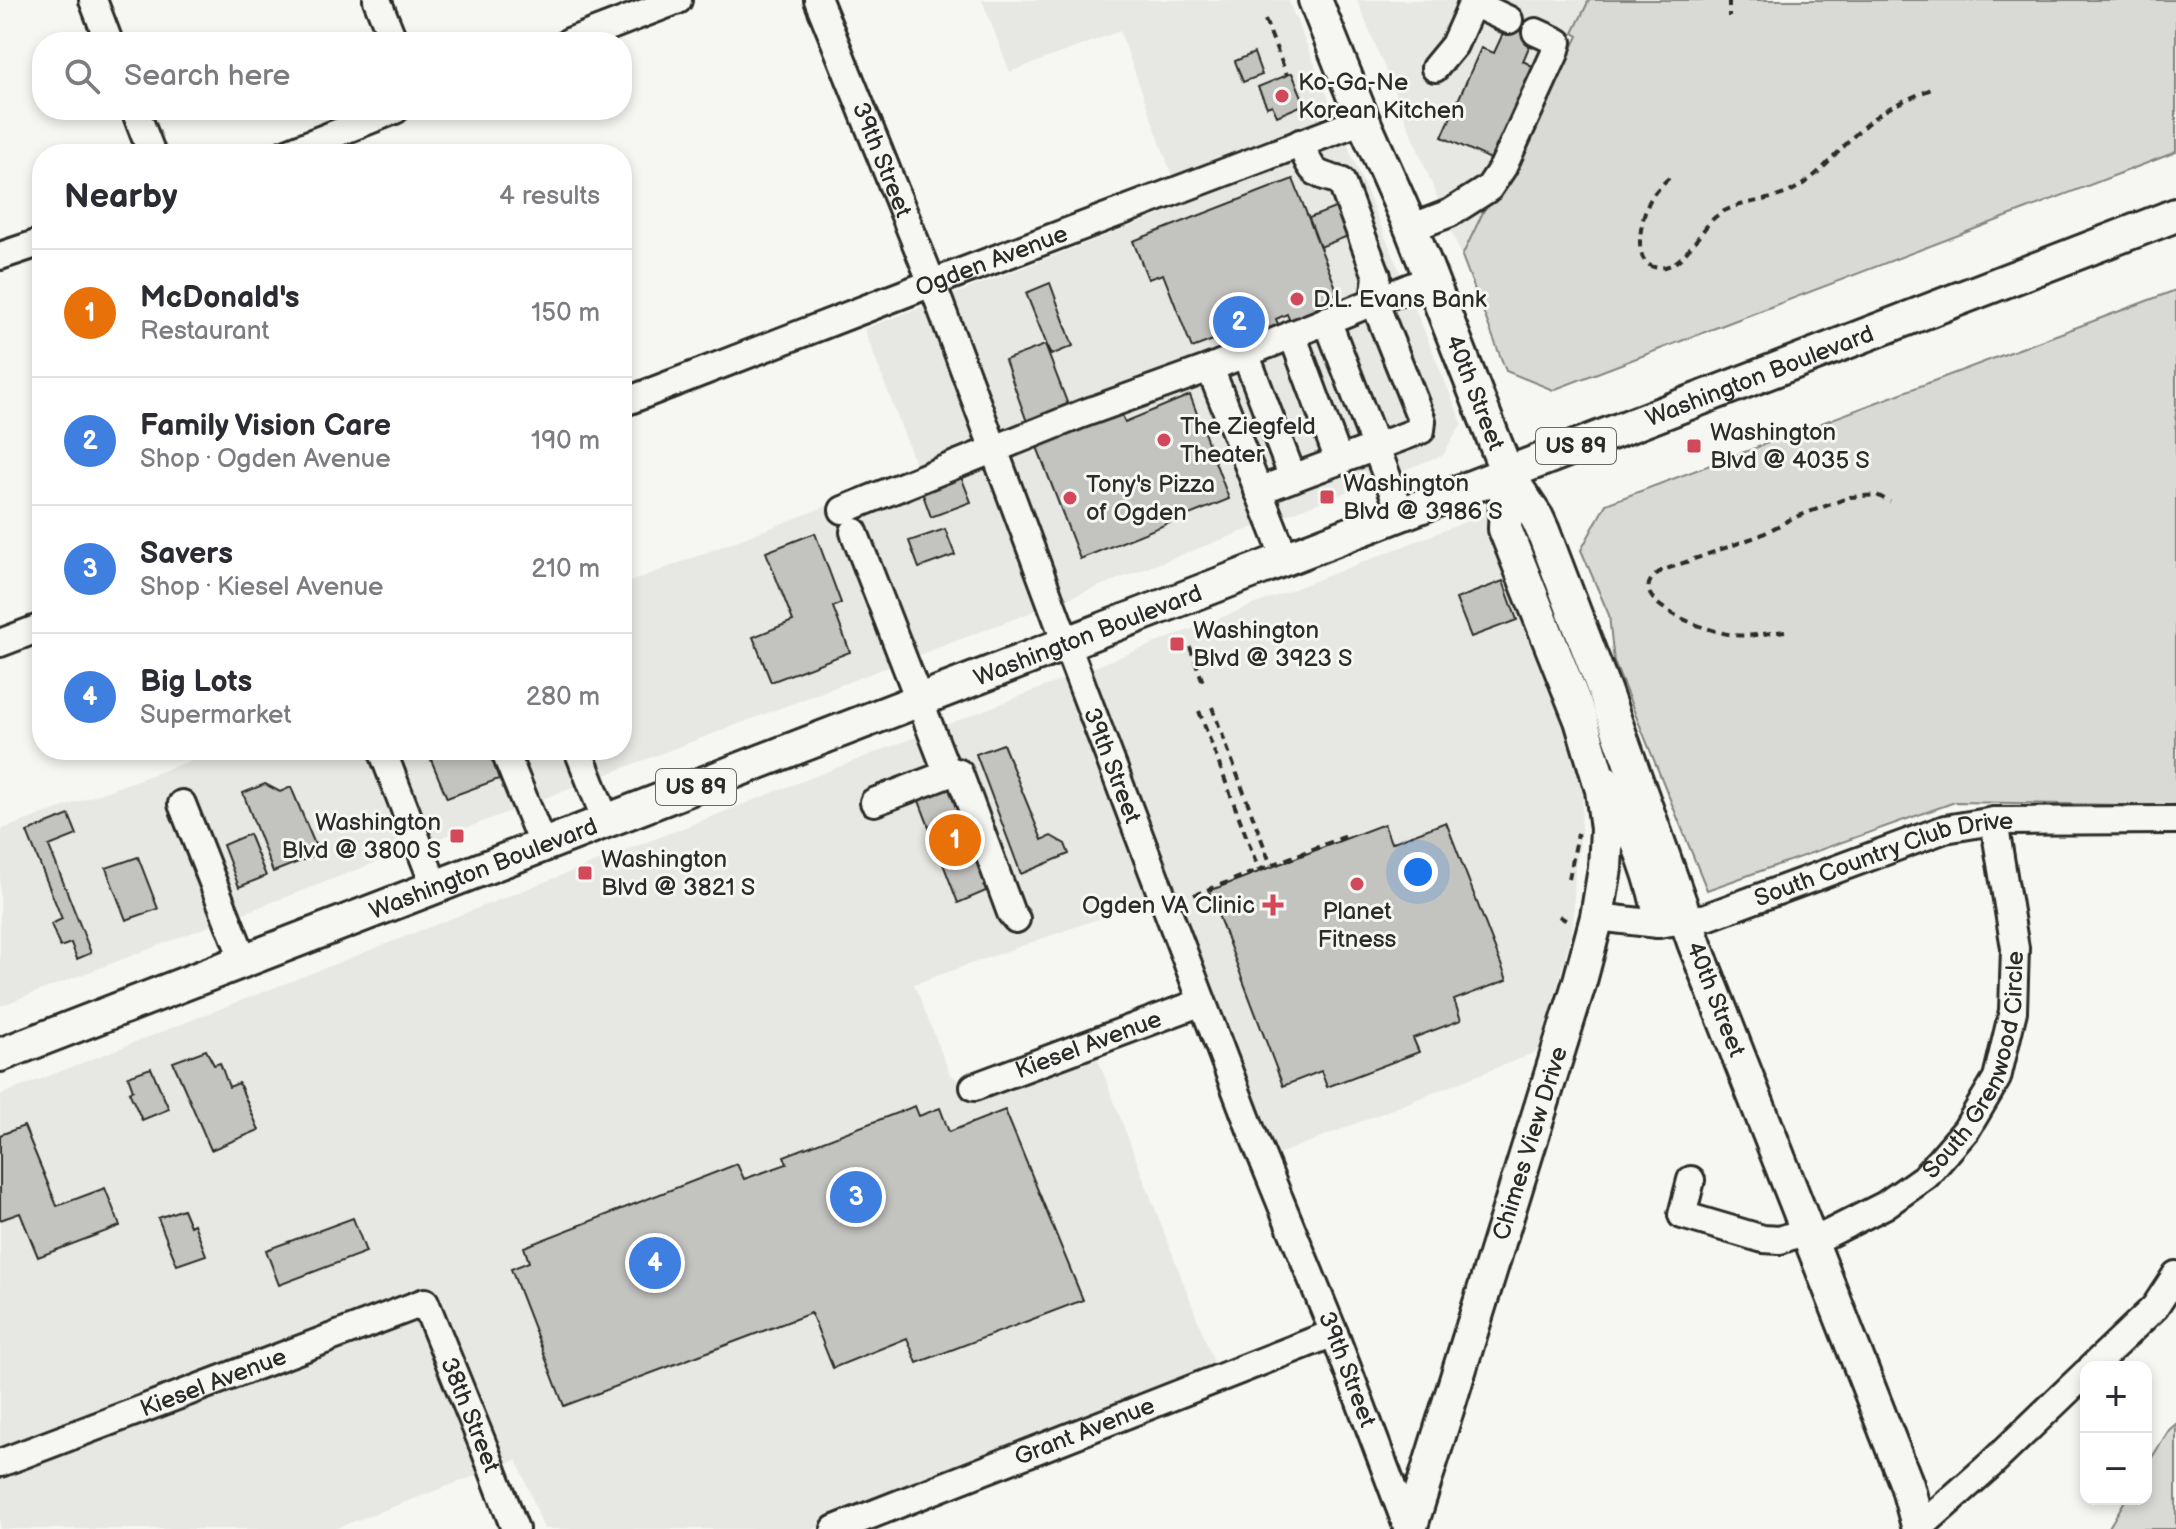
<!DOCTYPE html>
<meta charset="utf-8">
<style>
body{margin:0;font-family:"Balsamiq Sans",sans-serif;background:#f2f2f3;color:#2b2b33}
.controls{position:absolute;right:24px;bottom:24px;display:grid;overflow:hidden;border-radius:16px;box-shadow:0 4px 12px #0003}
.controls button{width:72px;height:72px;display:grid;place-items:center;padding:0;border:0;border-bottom:2px solid #e1e1e2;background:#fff;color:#2b2b33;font:40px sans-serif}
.you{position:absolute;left:1418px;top:872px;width:28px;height:28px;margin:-20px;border:6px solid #fff;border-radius:50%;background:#1a73e8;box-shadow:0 0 0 12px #1a73e833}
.badge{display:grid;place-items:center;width:52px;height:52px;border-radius:50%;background:#d1495b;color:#fff;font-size:26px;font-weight:700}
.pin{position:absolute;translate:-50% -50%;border:4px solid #fff;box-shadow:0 2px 8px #0006}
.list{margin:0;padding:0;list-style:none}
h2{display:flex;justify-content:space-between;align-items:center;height:104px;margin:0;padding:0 32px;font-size:34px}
h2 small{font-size:26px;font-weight:400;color:#7c7c81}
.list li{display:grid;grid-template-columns:52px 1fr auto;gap:24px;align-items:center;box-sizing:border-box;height:128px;padding:0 32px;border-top:2px solid #e1e1e2}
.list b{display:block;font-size:30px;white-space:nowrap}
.list p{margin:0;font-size:26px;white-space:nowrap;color:#7c7c81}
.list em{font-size:26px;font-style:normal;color:#7c7c81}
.icon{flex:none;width:44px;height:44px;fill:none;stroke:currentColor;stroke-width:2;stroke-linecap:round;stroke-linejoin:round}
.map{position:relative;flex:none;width:2176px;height:1529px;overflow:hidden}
.search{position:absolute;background:#fff;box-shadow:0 4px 12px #0003;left:32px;top:32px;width:600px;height:88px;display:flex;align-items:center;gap:20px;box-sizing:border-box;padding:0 28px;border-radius:32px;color:#7c7c81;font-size:30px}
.panel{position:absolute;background:#fff;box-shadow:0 4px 12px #0003;left:32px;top:144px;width:600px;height:616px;border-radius:32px}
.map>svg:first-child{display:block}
</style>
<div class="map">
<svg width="2176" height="1529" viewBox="0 0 2176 1529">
<rect width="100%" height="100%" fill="#f6f6f2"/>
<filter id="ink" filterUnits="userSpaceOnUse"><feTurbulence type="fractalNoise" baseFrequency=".0125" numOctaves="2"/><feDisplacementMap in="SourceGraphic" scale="16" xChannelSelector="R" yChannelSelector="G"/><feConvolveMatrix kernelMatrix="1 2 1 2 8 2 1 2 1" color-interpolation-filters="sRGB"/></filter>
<g filter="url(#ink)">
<!-- built -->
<path fill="#e7e7e3" d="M982 0H1288L1462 423 1443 455 0 1006V830L220 750H622V585L918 471 864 329 1183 206 1120 31 1010 72Z
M1357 0H1589L1462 256 1436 194Z
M1496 510 1579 759 1583 792 1580 843 1575 870 1573 926 1541 1050 1276 1155 1174 892 914 984 950 1074 984 1099 1097 1057 1218 1373 814 1529H544L517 1460 334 1529H0V1095Z"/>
<!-- green -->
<path fill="#d9d9d5" stroke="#828280" stroke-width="2" d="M1589 0H2176V152L1553 390 1506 371 1462 256 1487 204 1502 191 1578 36 1573 33Z
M2176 290V806L1955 802 1707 890 1614 662 1609 615 1581 550 1606 504Z
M2176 1424V1529H2108L2126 1499H2146V1467L2169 1430Z"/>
<!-- building -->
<path fill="#c3c3c0" stroke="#2b2b2b" stroke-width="2" d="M1511 16 1537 28 1523 61 1536 68 1495 161 1442 137 1481 48 1494 53Z
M1254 53 1262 75 1243 82 1235 61Z
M1292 73 1305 104 1277 116 1272 105 1267 107 1258 87Z
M1293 179 1338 293 1319 300 1324 312 1291 324 1287 314 1276 319 1280 329 1226 350 1221 337 1192 348 1163 274 1148 279 1133 241Z
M1345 204 1356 233 1320 247 1309 218Z
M1050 283 1073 346 1051 355 1026 293Z
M1045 345 1068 405 1027 422 1005 360Z
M1190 395 1229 499 1080 559 1036 444 1121 413 1125 422Z
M960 474 971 502 931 517 921 489Z
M945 529 955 555 919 568 909 541Z
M815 533 841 603 833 607 850 652 771 682 753 637 793 621 766 552Z
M1503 581 1517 620 1471 637 1456 599Z
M1003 744 1042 840 1051 836 1065 844 1069 854 1021 874 976 754Z
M427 750H489L499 779 447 798Z
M265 784 280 792 291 787 319 854 273 872 243 793Z
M954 785 992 882 984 885 986 891 958 903 918 798Z
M69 815 77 835 49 846 91 953 77 959 71 943 60 947 51 924 62 919 27 832Z
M1446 822 1507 980 1454 1000 1461 1020 1413 1038 1419 1052 1327 1087 1321 1071 1283 1086 1209 891 1384 824 1391 843Z
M249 834 266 876 239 887 223 845Z
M138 857 158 909 126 920 106 868Z
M206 1050 214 1065 220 1063 229 1087 239 1083 259 1130 211 1150 173 1062Z
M151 1068 169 1109 142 1120 129 1092 133 1090 128 1076Z
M915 1106 919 1116 940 1108 949 1132 1005 1110 1083 1300 917 1363 907 1338 833 1368 811 1313 564 1406 511 1269 529 1262 524 1247 737 1164 744 1179 787 1164 784 1156Z
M24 1126 57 1206 105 1188 120 1226 38 1257 20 1213 0 1220V1135Z
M183 1209 190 1226 194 1224 206 1255 177 1265 158 1218Z
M353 1218 366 1252 279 1285 266 1250Z"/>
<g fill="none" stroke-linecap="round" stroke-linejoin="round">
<!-- minor casing -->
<g stroke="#2b2b2b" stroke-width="32">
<g id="minor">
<path d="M93 0 109 42"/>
<path d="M377 0 394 42"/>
<path id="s1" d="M818 0 932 283 1066 643 1251 1130 1334 1333 1408 1529"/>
<path d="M1472 0 1473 3 1509 20"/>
<path d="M569 42 678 0"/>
<path d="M1435 68 1454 45 1474 0"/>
<path d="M135 110 152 154"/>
<path d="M284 154 395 110"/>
<path d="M1411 228 1450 213 1489 188 1503 167 1555 53 1558 42 1536 32"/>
<path d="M0 256 42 242"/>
<path d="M1327 320 1401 513"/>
<path d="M1292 334 1339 461"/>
<path d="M1245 353 1293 478"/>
<path id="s2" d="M622 403 932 283 1363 120"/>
<path d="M1258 491 1421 430 1422 421 1374 301 1377 276 1341 181C1310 173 1313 172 1300 143"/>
<path d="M843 510 1082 414 1210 368"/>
<path d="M854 532 946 769 959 773 1011 913 1016 919"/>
<path d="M1285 558 1210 368 1430 279"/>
<path d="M0 643 42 627"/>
<path d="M382 750 435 887"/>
<path d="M504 750 543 846"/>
<path d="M578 750 606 821"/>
<path d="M1605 778C1626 819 1652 878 1658 924"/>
<path d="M874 802 953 772"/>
<path d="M182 804 244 961"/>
<path id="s3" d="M1597 917 1658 924 1707 917 1945 829 1994 821 2176 820"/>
<path id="s4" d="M974 1087 1202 1002"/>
<path d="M1691 1180 1682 1215 1763 1239 1780 1240 1808 1230"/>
<path id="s5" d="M1812 1242 1885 1205 1926 1176 1966 1130 1997 1078 2013 1011 2015 948 1994 821"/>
<path d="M2092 1367 2155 1307 2176 1275"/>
<path id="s6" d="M0 1463 425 1302 485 1450 515 1529"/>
<path d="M1919 1528 1989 1466 2086 1373"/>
<path id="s7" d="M835 1529 1334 1333"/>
</g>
</g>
<!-- major casing -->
<g stroke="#2b2b2b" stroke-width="38">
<g id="major">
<path id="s8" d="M1315 0 1363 120 1411 228 1507 473 1537 518 1543 531 1604 690 1695 945 1907 1485 1919 1529"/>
<path id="s9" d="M0 1055 2176 215"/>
<path id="s10" d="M1410 1529 1580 981 1597 917 1605 868 1607 829 1602 790 1581 720 1505 529 1507 473"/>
</g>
</g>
<!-- path -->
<path stroke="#2b2b2b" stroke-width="4" stroke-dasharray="8 6" stroke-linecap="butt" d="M1729 0V17
M1265 20 1287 75
M1669 178C1660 186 1651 195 1647 207 1641 222 1632 262 1654 267 1681 273 1697 234 1713 219 1732 201 1764 203 1787 193 1821 178 1843 143 1870 121 1890 105 1913 97 1936 87
M1785 631C1768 633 1751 637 1734 635 1712 633 1614 600 1661 571L1761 535 1793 518 1850 497 1877 495 1890 502
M1190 647 1204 685
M1212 707 1271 865
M1199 711 1259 870
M1569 879 1578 833
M1194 895 1349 835
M1559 916 1570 923"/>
<!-- minor -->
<use href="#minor" stroke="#f6f6f2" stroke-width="26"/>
<!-- major -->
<use href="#major" stroke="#f6f6f2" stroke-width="32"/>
</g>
</g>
<!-- markers -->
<g fill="#d1495b" stroke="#f6f6f2" stroke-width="3">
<circle cx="1282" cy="96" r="8"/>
<circle cx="1297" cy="299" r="8"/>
<circle cx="1164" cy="440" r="8"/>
<rect x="1686" y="438" width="16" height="16" rx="4"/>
<rect x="1319" y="489" width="16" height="16" rx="4"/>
<circle cx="1070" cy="498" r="8"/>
<rect x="1169" y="636" width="16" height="16" rx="4"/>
<rect x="449" y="828" width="16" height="16" rx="4"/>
<rect x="577" y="865" width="16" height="16" rx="4"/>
<circle cx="1357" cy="884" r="8"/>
<path d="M1269 893h8v8h8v8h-8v8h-8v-8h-8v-8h8z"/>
</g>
<g text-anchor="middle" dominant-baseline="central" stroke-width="6" stroke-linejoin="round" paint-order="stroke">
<!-- shield labels -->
<g fill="#f6f6f2" stroke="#686867" stroke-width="2">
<rect x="1536" y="428" width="80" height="36" rx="6"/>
<rect x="656" y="769" width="80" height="36" rx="6"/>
</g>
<g font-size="22" font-weight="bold" fill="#2b2b2b">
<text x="1576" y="446">US 89</text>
<text x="696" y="787">US 89</text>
</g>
<!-- poi labels -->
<g font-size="24" fill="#2b2b2b" stroke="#f6f6f2" text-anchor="start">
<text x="1298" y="82">Ko-Ga-Ne<tspan x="1298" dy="28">Korean Kitchen</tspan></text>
<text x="1313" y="299">D.L. Evans Bank</text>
<text x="1180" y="426">The Ziegfeld<tspan x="1180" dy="28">Theater</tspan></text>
<text x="1710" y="432">Washington<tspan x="1710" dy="28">Blvd @ 4035 S</tspan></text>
<text x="1343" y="483">Washington<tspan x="1343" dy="28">Blvd @ 3986 S</tspan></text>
<text x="1086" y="484">Tony's Pizza<tspan x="1086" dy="28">of Ogden</tspan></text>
<text x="1193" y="630">Washington<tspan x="1193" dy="28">Blvd @ 3923 S</tspan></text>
<text x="441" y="822" text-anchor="end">Washington<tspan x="441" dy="28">Blvd @ 3800 S</tspan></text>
<text x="601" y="859">Washington<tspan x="601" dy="28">Blvd @ 3821 S</tspan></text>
<text x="1255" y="905" text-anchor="end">Ogden VA Clinic</text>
<text x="1357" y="911" text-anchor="middle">Planet<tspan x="1357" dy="28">Fitness</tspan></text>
</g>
<!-- street labels -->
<g font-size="24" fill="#2b2b2b" stroke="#f6f6f2">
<text stroke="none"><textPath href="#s1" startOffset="172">39th Street</textPath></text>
<text stroke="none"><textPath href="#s2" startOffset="396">Ogden Avenue</textPath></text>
<text stroke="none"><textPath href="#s9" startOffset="1886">Washington Boulevard</textPath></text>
<text stroke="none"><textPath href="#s8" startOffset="424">40th Street</textPath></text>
<text stroke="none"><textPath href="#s9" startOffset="1166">Washington Boulevard</textPath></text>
<text stroke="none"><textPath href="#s1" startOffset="820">39th Street</textPath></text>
<text stroke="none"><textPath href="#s3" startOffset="298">South Country Club Drive</textPath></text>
<text stroke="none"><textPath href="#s9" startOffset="518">Washington Boulevard</textPath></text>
<text stroke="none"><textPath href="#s8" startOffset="1078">40th Street</textPath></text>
<text stroke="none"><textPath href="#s4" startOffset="122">Kiesel Avenue</textPath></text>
<text stroke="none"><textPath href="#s5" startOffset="258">South Grenwood Circle</textPath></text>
<text stroke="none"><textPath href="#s10" startOffset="404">Chimes View Drive</textPath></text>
<text stroke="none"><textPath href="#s1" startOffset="1468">39th Street</textPath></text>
<text stroke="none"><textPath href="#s6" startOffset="228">Kiesel Avenue</textPath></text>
<text stroke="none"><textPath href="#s6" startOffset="576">38th Street</textPath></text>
<text stroke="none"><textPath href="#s7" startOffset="268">Grant Avenue</textPath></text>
</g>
</g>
</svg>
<div class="controls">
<button>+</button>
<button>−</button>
</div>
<div class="you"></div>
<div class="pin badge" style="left:955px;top:840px;background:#e8710a">1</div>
<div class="pin badge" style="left:1239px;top:322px;background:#3f7fe0">2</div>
<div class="pin badge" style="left:856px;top:1197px;background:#3f7fe0">3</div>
<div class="pin badge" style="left:655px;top:1263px;background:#3f7fe0">4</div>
<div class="search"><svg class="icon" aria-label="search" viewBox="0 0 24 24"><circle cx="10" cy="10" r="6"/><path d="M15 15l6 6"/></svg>Search here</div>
<section class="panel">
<h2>Nearby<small>4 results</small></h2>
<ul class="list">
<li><span class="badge" style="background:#e8710a">1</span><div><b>McDonald's</b><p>Restaurant</p></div><em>150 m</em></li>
<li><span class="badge" style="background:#3f7fe0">2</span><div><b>Family Vision Care</b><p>Shop · Ogden Avenue</p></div><em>190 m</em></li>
<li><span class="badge" style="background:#3f7fe0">3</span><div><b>Savers</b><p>Shop · Kiesel Avenue</p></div><em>210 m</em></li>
<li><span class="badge" style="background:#3f7fe0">4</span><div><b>Big Lots</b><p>Supermarket</p></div><em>280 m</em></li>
</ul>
</section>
</div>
